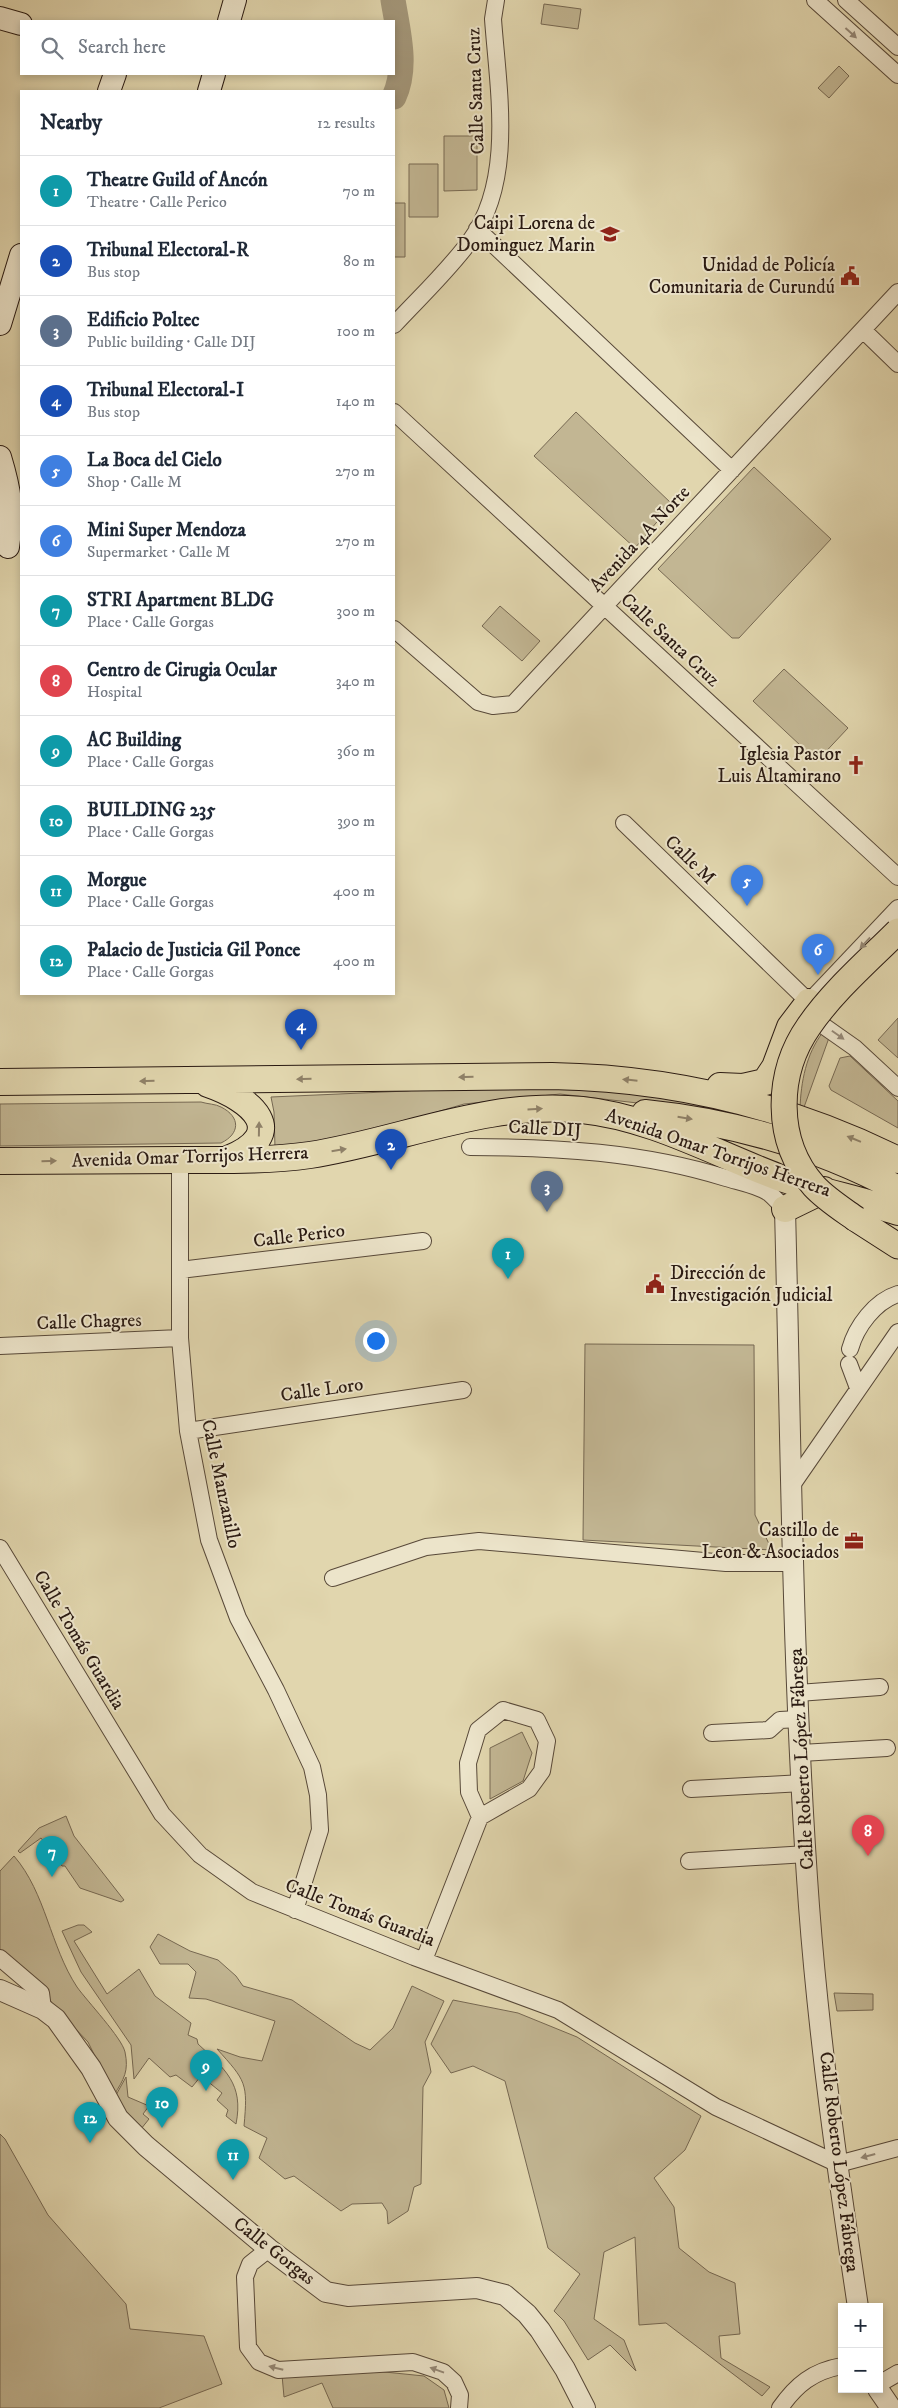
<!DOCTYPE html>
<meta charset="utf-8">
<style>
body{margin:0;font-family:"IM FELL DW Pica",serif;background:#f2f2f3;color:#1f2937}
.controls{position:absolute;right:15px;bottom:15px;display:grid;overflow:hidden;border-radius:0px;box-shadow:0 2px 8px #0003}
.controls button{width:45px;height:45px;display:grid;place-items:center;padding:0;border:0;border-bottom:1px solid #e0e1e3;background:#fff;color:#1f2937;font:25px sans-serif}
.you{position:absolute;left:375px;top:1340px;width:18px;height:18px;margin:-12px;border:4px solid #fff;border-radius:50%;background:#1a73e8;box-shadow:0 0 0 8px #1a73e833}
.badge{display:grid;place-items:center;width:32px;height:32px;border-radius:50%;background:#2563eb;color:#fff;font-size:16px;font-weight:700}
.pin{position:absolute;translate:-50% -41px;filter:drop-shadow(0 1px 2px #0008)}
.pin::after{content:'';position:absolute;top:26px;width:18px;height:15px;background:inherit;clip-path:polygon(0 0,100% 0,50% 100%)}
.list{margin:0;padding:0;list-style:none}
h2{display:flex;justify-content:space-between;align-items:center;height:65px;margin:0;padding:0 20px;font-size:21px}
h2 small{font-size:16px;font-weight:400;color:#747a83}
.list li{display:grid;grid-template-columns:32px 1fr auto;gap:15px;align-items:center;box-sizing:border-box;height:70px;padding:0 20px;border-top:1px solid #e0e1e3}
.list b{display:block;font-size:19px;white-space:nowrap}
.list p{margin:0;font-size:16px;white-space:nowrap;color:#747a83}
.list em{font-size:16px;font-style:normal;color:#747a83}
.icon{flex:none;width:28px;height:28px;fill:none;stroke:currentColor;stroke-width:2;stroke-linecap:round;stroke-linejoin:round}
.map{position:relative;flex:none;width:898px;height:2408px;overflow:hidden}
.search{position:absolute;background:#fff;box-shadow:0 2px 8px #0003;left:20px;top:20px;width:375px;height:55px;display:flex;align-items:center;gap:12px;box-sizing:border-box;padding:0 18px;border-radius:0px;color:#747a83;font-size:19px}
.panel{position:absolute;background:#fff;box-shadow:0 2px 8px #0003;left:20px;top:90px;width:375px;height:905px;border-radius:0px}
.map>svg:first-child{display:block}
</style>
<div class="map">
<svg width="898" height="2408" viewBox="0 0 898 2408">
<rect width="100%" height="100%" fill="#e1d6ae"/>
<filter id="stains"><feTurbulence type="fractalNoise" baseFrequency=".004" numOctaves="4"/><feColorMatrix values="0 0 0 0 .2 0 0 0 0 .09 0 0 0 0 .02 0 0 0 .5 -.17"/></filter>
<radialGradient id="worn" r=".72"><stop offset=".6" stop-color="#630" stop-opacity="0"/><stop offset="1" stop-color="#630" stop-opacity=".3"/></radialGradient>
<!-- green -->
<path fill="#c2b693" stroke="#766852" d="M544 4 581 9 578 29 541 24Z
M839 66 849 76 829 98 818 88Z
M444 136H477V190L444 191Z
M409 164H438V217H409Z
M394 203H405V257H394Z
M576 412 672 504 635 548 534 456Z
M754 467 831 539 739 638H732L658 569Z
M500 606 540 641 522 661 482 626Z
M784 669 848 728 817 761 753 701Z
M898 1018V1058L878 1040Z
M823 1032 830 1035 803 1110 800 1108C801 1082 806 1054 823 1032Z
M850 1056 898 1101V1128L831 1090 829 1086 840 1058Z
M442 1087 585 1090 649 1094 779 1118 781 1129 646 1104 560 1094 464 1104 345 1139 275 1148 274 1112 271 1097 407 1091Z
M201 1102C207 1104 216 1104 221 1107 241 1117 240 1134 221 1143L0 1146V1104Z
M585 1344 754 1345 755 1515 772 1550 583 1540Z
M522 1732 532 1753 523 1781 490 1799V1748Z
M66 1816 74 1836 124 1900 121 1902 80 1888 65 1866H62L41 1838 20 1853 18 1851 39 1828Z
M14 1856C46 1893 50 1946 77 1987 87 2001 122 2038 125 2052 129 2071 124 2079 114 2095L88 2042 53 2005 46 1993 0 1949V1871Z
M78 1925H84L92 1932 74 1941 107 1994 139 1969 155 1996 191 2023 188 2035 197 2039 198 2044C225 2069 244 2084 236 2124L226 2116 228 2110 217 2100 222 2093 201 2076 192 2087 176 2075 170 2077 149 2058 134 2079 131 2045 81 1972 62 1931Z
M158 1934 190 1951 218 1960 236 1976 243 1986 292 2000 355 2043 370 2050 393 2028 412 1986 444 2001 425 2042 431 2072 423 2087 421 2184 414 2187 408 2211 388 2224 387 2211 382 2203 352 2204 341 2211 294 2176 285 2179 259 2158 267 2138 244 2126C248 2083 246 2081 217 2049L240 2057 262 2061 275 2021 206 1999 189 1998 196 1972 188 1964H160L150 1947Z
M834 1993 873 1994V2010L837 2011Z
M453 2000 518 2013 577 2037 701 2116 685 2150 654 2178 674 2207 679 2248 709 2272 735 2283 740 2334 719 2336 721 2358 770 2387 762 2396 666 2323 639 2325 635 2237 604 2252 594 2319 624 2340 636 2371 610 2345 588 2360 564 2321 554 2311 580 2274 548 2248 505 2081 473 2066 451 2073 431 2044Z
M126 2077 128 2097 149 2106 143 2114 149 2119 141 2129 132 2122 116 2095Z
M0 2134 5 2139 48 2215 126 2304 130 2329 204 2336 222 2384 159 2408H0Z
M375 2371 424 2376 444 2390 449 2408H333L322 2383 284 2397 282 2375Z"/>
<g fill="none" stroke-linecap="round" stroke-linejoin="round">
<!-- river -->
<path stroke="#a39679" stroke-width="25" d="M393 0C398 31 408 67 394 97"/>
<!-- minor casing -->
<g stroke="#584939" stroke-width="18">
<path id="minor" d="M815 0 898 75
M846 0 898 47
M477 229 732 470
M394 325C419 298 448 271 470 241 515 181 498 89 493 19L496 0
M863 330 898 364
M394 412 898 877
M394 629 478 702 493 706 513 704 898 292
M624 823 809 1002 808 1015 855 1048 898 1088
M809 1002 898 908
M470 1147C556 1147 643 1152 726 1178 739 1182 757 1185 769 1193 775 1198 780 1204 785 1209
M180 1160V1338L188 1431 209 1540 238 1618 276 1690 312 1767 318 1795 320 1830 295 1910
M180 1270 423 1241
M0 1346 180 1338
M850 1349C856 1327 875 1301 898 1294
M849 1364 858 1388
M188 1431 463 1390
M792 1485 898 1332
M0 1548 162 1814 200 1855 252 1892 414 1957 558 2010 716 2107 838 2164 898 2148
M333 1578 426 1547 479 1541 726 1563H792
M798 1693 880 1687
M712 1733 769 1730 780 1720 799 1719
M801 1753 887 1748
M691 1789 803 1783
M689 1861 807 1854
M0 1958 41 1993 43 2009
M424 1960 480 1817 469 1792 468 1763 478 1730 503 1710 537 1720 547 1741 542 1771 529 1789 480 1817
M269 2249 250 2264 245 2277 248 2347 259 2362 278 2370 413 2362 443 2372 454 2382 460 2395 459 2408
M879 2384 898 2373
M780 2408C796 2385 813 2371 842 2366"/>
</g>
<!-- tertiary casing -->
<g stroke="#584939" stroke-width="22">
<path id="tertiary" d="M785 1209C791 1441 792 1674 809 1906 819 2040 838 2174 858 2307
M0 1990 43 2009 56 2019 91 2068 118 2118 146 2146 269 2249 326 2292 348 2296 477 2288 505 2295 527 2314 540 2330 565 2369 585 2408
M878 2389 891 2408"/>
</g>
<!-- secondary casing -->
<g stroke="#2a1a12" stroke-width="24">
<path id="secondary" d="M0 18 21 24
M229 21 235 0
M109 91 115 74
M209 91 214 74
M0 324 21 255
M0 457C10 490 14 512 8 547"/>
</g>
<!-- primary casing -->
<g stroke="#2a1a12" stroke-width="27">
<path id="primary" d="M856 1219 898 1246"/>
</g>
<!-- trunk casing -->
<g stroke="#2a1a12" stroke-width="28">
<path id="trunk" d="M0 1082 552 1076C674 1078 789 1106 898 1160
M208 1084C252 1099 291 1133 228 1159
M720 1086 743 1087 765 1082 775 1067 790 1027 809 1002
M645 1113C734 1122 819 1147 898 1189
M0 1161C60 1161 120 1160 180 1160 223 1160 267 1161 310 1155 401 1141 488 1100 582 1110 651 1117 714 1153 778 1177 817 1191 859 1199 898 1212
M785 1209 824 1190"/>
</g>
<!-- minor -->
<use href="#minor" stroke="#ece4ca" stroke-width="16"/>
<!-- tertiary -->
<use href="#tertiary" stroke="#ece4ca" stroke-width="20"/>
<!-- secondary -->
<use href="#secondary" stroke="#ece4ca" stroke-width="22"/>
<!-- primary -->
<use href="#primary" stroke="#e1d6ae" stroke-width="25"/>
<!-- trunk -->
<use href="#trunk" stroke="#e1d6ae" stroke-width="26"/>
<!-- primary-bridge casing -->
<g stroke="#2a1a12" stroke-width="27" stroke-linecap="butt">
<path id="primary-bridge" d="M856 1219C842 1209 826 1199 814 1186 774 1141 776 1073 809 1026 833 991 868 961 898 931"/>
</g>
<!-- primary-bridge -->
<use href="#primary-bridge" stroke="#e1d6ae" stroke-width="25"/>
</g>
<!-- one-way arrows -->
<defs><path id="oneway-solid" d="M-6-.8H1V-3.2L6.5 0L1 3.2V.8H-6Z" transform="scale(1.25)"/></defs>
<g fill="#958977">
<use href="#oneway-solid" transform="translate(851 33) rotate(42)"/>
<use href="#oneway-solid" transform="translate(865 943) rotate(133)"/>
<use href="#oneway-solid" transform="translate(838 1035) rotate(35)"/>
<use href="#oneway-solid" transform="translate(868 2156) rotate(165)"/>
<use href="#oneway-solid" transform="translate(276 2368) rotate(-166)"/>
<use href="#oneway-solid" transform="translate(437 2370) rotate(-160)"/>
</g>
<g fill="#8f8168">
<use href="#oneway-solid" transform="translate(466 1077) rotate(179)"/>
<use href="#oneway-solid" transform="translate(304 1079) rotate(179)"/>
<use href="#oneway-solid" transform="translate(630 1080) rotate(-174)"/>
<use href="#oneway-solid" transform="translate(147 1081) rotate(179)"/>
<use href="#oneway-solid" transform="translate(535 1109) rotate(-3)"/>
<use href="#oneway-solid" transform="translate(685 1118) rotate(9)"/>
<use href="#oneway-solid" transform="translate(259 1129) rotate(-89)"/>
<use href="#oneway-solid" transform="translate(854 1139) rotate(-158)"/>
<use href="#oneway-solid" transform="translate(339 1150) rotate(-9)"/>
<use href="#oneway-solid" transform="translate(49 1161) rotate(-1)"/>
</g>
<!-- icons -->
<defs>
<g id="school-bare" transform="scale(1.5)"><path d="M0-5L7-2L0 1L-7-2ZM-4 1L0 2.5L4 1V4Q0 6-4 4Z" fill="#8f2418" stroke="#ece4ca" stroke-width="2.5" paint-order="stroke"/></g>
<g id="civic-bare" transform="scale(1.5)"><path d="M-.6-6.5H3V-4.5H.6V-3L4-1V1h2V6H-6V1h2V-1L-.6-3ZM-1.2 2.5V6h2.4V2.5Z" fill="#8f2418" stroke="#ece4ca" stroke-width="2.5" paint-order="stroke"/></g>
<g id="church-bare" transform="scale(1.5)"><path d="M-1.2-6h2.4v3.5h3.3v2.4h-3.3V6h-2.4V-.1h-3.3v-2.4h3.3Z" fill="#8f2418" stroke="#ece4ca" stroke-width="2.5" paint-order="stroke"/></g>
<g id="office-bare" transform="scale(1.5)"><path d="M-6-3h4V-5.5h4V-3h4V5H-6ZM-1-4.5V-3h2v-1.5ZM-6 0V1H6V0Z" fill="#8f2418" stroke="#ece4ca" stroke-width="2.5" paint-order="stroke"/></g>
</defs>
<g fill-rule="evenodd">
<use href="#school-bare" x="610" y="234"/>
<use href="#civic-bare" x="850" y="276"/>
<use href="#church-bare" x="856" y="765"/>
<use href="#civic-bare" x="655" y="1284"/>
<use href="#office-bare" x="854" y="1541"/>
</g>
<g text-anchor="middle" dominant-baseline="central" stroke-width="4" stroke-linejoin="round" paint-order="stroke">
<!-- street labels -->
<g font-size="19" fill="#2a1a12" stroke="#ece4ca">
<text transform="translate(476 91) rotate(-92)">Calle Santa Cruz</text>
<text transform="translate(640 539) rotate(-47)">Avenida 4A Norte</text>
<text transform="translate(670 640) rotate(43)">Calle Santa Cruz</text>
<text transform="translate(690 860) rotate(44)">Calle M</text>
<text transform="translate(545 1129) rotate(3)">Calle DIJ</text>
<text transform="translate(718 1153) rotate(19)">Avenida Omar Torrijos Herrera</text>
<text transform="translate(190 1157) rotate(-2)">Avenida Omar Torrijos Herrera</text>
<text transform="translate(299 1236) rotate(-7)">Calle Perico</text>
<text transform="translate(89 1322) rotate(-2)">Calle Chagres</text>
<text transform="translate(322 1390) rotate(-8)">Calle Loro</text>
<text transform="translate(221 1484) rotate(78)">Calle Manzanillo</text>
<text transform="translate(79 1640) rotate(59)">Calle Tomás Guardia</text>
<text transform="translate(802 1759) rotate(-93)">Calle Roberto López Fábrega</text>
<text transform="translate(360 1913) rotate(21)">Calle Tomás Guardia</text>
<text transform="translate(839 2162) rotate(83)">Calle Roberto López Fábrega</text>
<text transform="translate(274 2251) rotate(38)">Calle Gorgas</text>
</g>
<!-- poi labels -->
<g font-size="19" fill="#2a1a12" stroke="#ece4ca" text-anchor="end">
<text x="595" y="223">Caipi Lorena de<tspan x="595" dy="22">Dominguez Marin</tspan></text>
<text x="835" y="265">Unidad de Policía<tspan x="835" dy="22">Comunitaria de Curundú</tspan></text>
<text x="841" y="754">Iglesia Pastor<tspan x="841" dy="22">Luis Altamirano</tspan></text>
<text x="670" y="1273" text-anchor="start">Dirección de<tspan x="670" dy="22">Investigación Judicial</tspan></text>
<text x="839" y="1530">Castillo de<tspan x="839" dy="22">Leon &amp; Asociados</tspan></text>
</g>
</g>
<rect width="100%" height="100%" filter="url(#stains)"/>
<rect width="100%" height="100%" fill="url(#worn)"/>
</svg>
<div class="controls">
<button>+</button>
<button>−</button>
</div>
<div class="you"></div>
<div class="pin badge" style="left:508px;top:1279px;background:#0f9aa8">1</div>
<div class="pin badge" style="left:391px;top:1170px;background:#1a4fb4">2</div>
<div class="pin badge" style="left:547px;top:1212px;background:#5c6f8a">3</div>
<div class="pin badge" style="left:301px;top:1050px;background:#1a4fb4">4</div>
<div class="pin badge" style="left:747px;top:906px;background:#3f7fe0">5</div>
<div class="pin badge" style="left:818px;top:975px;background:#3f7fe0">6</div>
<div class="pin badge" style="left:52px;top:1877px;background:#0f9aa8">7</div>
<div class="pin badge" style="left:868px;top:1856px;background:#e0444e">8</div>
<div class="pin badge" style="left:206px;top:2091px;background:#0f9aa8">9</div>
<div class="pin badge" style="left:162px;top:2128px;background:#0f9aa8">10</div>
<div class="pin badge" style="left:233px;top:2180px;background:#0f9aa8">11</div>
<div class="pin badge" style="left:90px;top:2143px;background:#0f9aa8">12</div>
<div class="search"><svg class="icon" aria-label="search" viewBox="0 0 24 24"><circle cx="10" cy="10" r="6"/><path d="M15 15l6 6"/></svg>Search here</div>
<section class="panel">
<h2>Nearby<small>12 results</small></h2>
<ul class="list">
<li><span class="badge" style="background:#0f9aa8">1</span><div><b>Theatre Guild of Ancón</b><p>Theatre · Calle Perico</p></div><em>70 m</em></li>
<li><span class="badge" style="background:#1a4fb4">2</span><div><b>Tribunal Electoral-R</b><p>Bus stop</p></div><em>80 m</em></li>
<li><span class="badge" style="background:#5c6f8a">3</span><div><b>Edificio Poltec</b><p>Public building · Calle DIJ</p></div><em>100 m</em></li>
<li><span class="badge" style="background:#1a4fb4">4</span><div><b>Tribunal Electoral-I</b><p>Bus stop</p></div><em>140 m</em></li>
<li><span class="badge" style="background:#3f7fe0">5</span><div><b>La Boca del Cielo</b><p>Shop · Calle M</p></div><em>270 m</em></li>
<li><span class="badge" style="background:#3f7fe0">6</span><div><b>Mini Super Mendoza</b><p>Supermarket · Calle M</p></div><em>270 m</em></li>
<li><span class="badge" style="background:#0f9aa8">7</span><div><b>STRI Apartment BLDG</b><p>Place · Calle Gorgas</p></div><em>300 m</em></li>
<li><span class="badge" style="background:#e0444e">8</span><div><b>Centro de Cirugia Ocular</b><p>Hospital</p></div><em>340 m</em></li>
<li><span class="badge" style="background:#0f9aa8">9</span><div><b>AC Building</b><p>Place · Calle Gorgas</p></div><em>360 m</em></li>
<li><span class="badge" style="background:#0f9aa8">10</span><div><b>BUILDING 235</b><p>Place · Calle Gorgas</p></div><em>390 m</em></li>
<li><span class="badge" style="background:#0f9aa8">11</span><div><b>Morgue</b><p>Place · Calle Gorgas</p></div><em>400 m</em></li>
<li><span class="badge" style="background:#0f9aa8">12</span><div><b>Palacio de Justicia Gil Ponce</b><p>Place · Calle Gorgas</p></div><em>400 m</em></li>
</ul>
</section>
</div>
